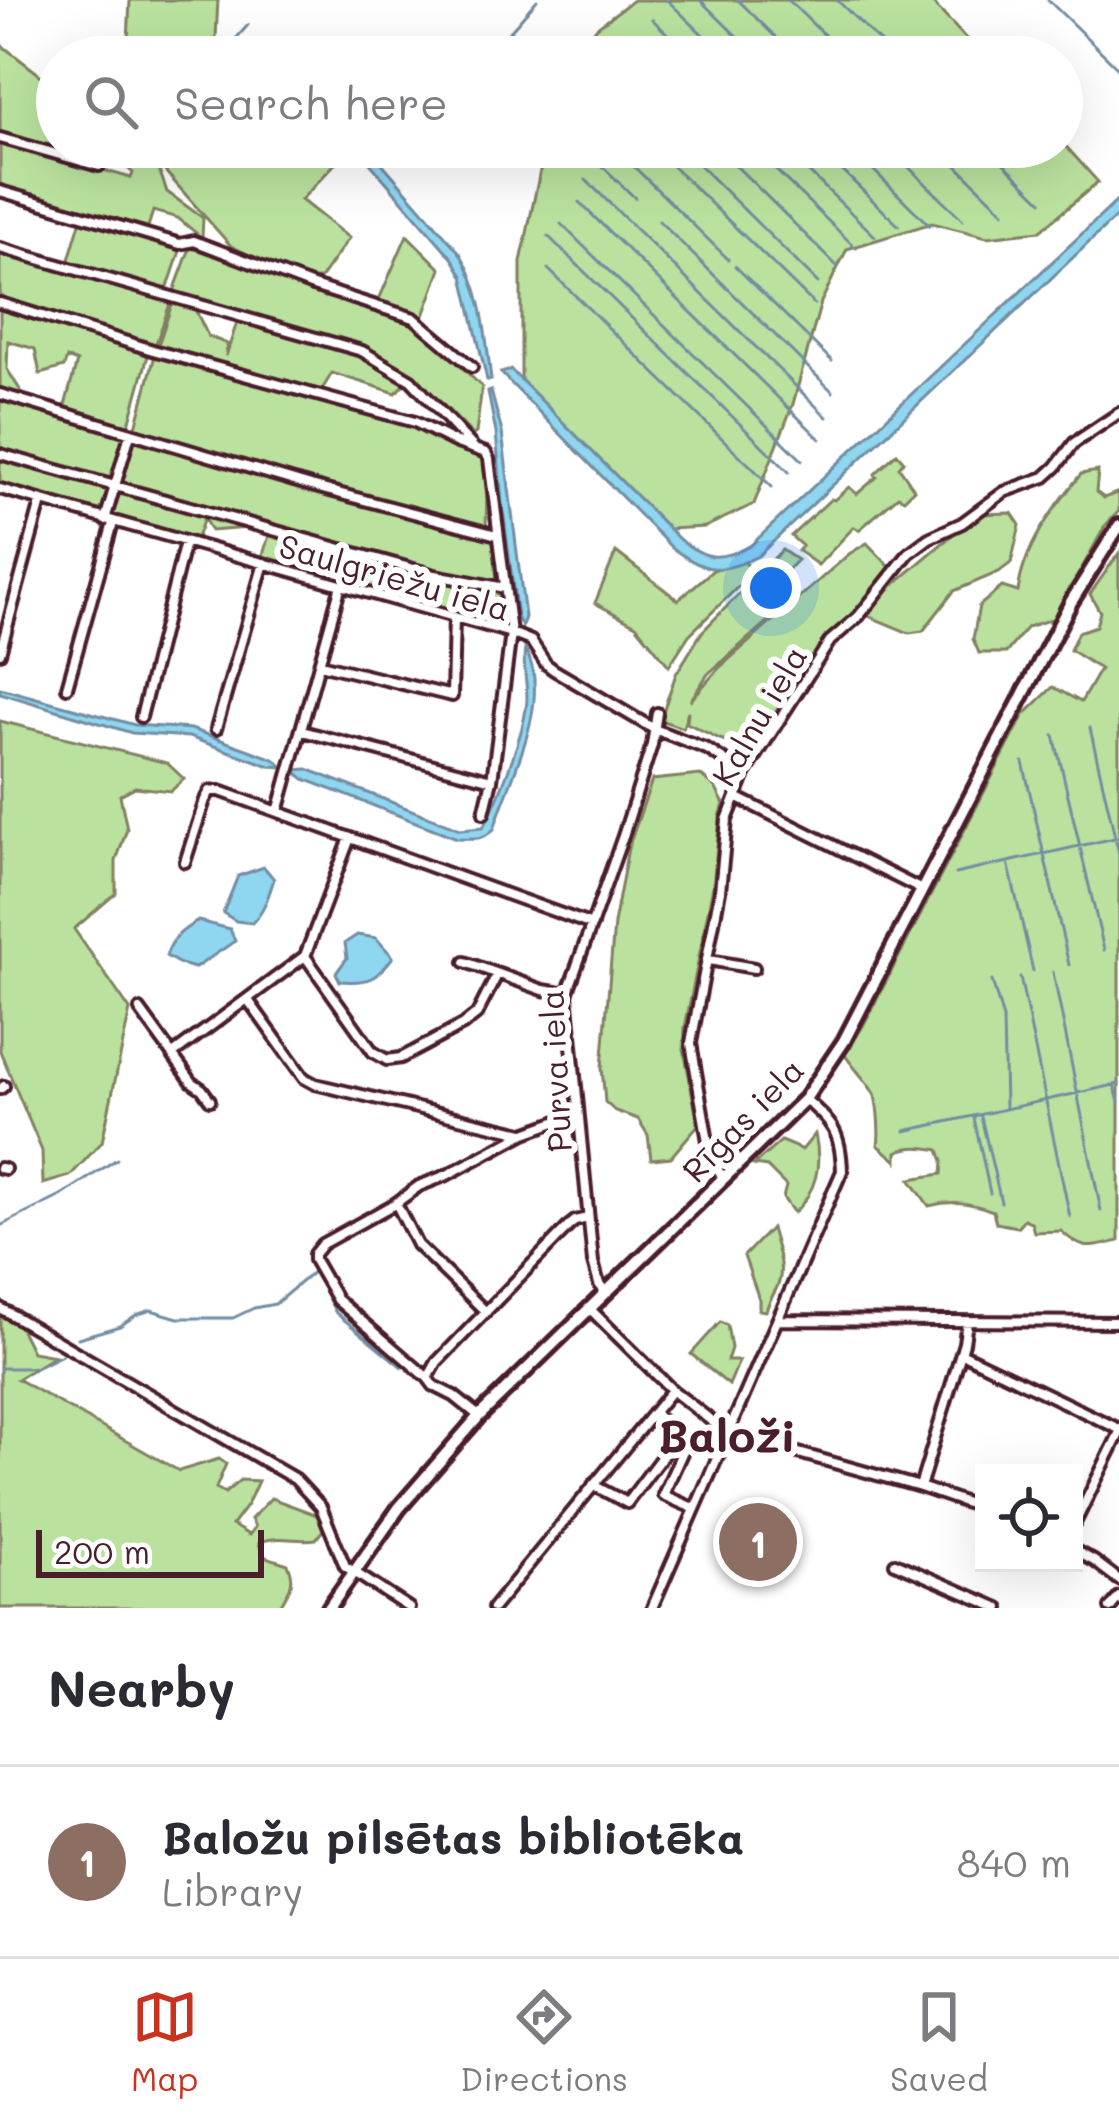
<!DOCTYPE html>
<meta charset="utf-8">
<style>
body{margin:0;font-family:Mali,sans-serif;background:#f7f7f7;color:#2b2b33}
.controls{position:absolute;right:36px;bottom:36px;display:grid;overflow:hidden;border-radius:0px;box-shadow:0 12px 48px #0002}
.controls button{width:108px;height:108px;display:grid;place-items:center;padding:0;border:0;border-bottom:3px solid #e1e1e2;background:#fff;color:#2b2b33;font:60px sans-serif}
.scale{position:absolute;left:36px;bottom:30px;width:228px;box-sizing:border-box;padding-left:12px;border:6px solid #4a1f2b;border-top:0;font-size:33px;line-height:42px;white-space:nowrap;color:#4a1f2b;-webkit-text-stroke:9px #fff;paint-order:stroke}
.you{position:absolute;left:771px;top:588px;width:42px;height:42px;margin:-30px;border:9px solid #fff;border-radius:50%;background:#1a73e8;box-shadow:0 0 0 18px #1a73e833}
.badge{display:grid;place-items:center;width:78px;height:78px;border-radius:50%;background:#c8321e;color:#fff;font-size:39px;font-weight:700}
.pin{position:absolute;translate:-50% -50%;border:6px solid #fff;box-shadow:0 3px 12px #0006}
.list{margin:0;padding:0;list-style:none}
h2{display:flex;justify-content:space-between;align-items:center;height:156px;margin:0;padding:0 48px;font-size:51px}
h2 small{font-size:39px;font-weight:400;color:#7c7c81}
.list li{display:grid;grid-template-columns:78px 1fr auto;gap:36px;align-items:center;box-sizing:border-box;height:192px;padding:0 48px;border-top:3px solid #e1e1e2}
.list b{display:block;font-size:45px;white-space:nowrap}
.list p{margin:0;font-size:39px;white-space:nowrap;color:#7c7c81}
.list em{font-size:39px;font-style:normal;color:#7c7c81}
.icon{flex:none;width:66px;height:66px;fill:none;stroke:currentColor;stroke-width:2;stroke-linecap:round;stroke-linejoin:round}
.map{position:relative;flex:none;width:1119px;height:1608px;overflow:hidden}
.search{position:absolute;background:#fff;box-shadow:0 12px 48px #0002;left:36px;right:36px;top:36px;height:132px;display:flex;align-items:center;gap:30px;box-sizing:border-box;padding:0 42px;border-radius:66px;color:#7c7c81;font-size:45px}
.sheet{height:348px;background:#fff}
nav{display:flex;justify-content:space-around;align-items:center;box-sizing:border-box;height:168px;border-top:3px solid #e1e1e2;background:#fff;font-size:33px;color:#7c7c81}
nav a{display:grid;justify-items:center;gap:6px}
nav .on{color:#c8321e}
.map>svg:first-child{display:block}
</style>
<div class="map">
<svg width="1119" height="1608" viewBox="0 0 1119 1608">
<rect width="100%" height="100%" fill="#fff"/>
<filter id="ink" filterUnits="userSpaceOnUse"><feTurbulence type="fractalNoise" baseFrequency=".00833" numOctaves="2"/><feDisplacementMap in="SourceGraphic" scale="24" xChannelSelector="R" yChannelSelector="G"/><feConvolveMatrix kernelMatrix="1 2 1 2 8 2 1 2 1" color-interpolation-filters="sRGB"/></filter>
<g filter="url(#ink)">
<!-- green -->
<path fill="#bae29e" stroke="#828064" stroke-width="3" d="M130 0H218L216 38 186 57H136L128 41Z
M633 0H930L983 57H570L597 27Z
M0 44 57 88V118L47 115 46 122 57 127V147H133L153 161 145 149 148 147H341L346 152 301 200 349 238 320 279H299L231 246 156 161 167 192 203 218 202 238 178 218 153 211 148 227 0 188V141L131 178 133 173 106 149 100 163 0 135Z
M1062 142 1098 182 1040 231 987 237 932 223 847 249 821 302 793 404 754 504 705 527 669 529 521 380V262L545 147H1062Z
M81 219 181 248 166 293 68 263Z
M407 235 441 269 422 321 378 302Z
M190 248 220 255 283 281 348 299 416 322 482 387 476 433 473 435 415 376 373 352 173 294Z
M0 251 171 301 154 349 0 299Z
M173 301 194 307 208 336 227 344 226 356 238 319 369 358 406 383 396 393 332 373 320 393 157 348Z
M0 305 149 352 128 428 64 409 77 362 67 358 64 367 40 374 35 349 8 341 7 369 24 396 0 388Z
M155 355 410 426 484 460 487 491 486 528 135 431Z
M0 397 122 435 125 438 113 483 0 448Z
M134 438 494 539 497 584 453 575 251 519 248 528 211 531 204 518 197 538 110 514 118 490 205 515V518L230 515 120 483Z
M897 453 904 461 899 467 914 489 904 499 898 496 859 530 854 527 818 565 798 551 802 546 791 536 831 499 834 500 849 487 857 494 877 477 875 474Z
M0 456 109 489 103 512 0 482Z
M1098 471 1096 492 1104 498 1119 492V511L1105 526 1055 618 1027 627 1006 653H979L973 639 979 606 1002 587 1018 592C1024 546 1053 509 1081 474Z
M1012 513 1020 525 1011 563 999 572 954 591 923 631 909 633 868 616 867 613 886 591 977 514Z
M270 532 335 551 327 577 262 558Z
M867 543 890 567 882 586 862 608 854 611 797 675 753 750 720 739 687 723 688 711 683 728 660 720 676 674 702 632 782 550 797 560 778 579 795 597 708 674 690 701 719 668 849 554Z
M616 552 678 600 713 570 742 560 754 571 689 635 669 666 636 625 595 603Z
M1119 553V1241C1089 1248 1084 1252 1061 1231L1034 1232 1031 1222 1024 1219 1017 1227 996 1223 993 1211C969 1202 953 1200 929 1206L910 1179 942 1174 943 1161 939 1150C925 1147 910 1145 897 1152V1161L878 1145C880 1134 878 1107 875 1096 871 1086 852 1066 845 1055L862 1028 1024 715 1053 687 1081 702 1100 669 1070 650 1078 632 1096 626 1100 612 1090 594Z
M368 560 502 591 505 624 360 585Z
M0 721 167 763 184 779 171 791 135 787 120 795 127 829 116 861V893L74 929 130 1010 102 1142 70 1176 43 1184 42 1151 0 1051Z
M700 775 715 787 724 804 720 817 713 886 685 1028 684 1049 698 1125 671 1157 651 1159 648 1135 638 1119 615 1111 605 1102 602 1068 614 924 628 848 652 780Z
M815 1134C822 1165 817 1190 794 1213L783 1198 786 1186 767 1167 754 1165 781 1141 802 1150Z
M771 1228C775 1245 784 1264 779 1282 776 1292 769 1299 766 1311L759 1310V1299L744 1256Z
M0 1314 19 1326 32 1352 55 1356 17 1379 179 1471 219 1459 226 1464 216 1488 225 1493 240 1480 258 1481 247 1505 232 1525 249 1535 255 1527 251 1519 271 1498 317 1515 323 1530 316 1539C297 1542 276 1534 259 1543L263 1556 288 1564C297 1584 288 1591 279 1608H0Z
M720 1322 727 1325 731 1348 727 1361H739L729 1385 691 1354Z"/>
<!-- water -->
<path fill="#8fd6f1" stroke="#738da2" stroke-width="3" d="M356 147H368L460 253C483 290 486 337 491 380H487L463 276 453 259Z
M1119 199V214L758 556C719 575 706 572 672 548L501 373 511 370 680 540C708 560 718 561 750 546Z
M491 391 502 432 525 617 522 627 517 617 502 503 496 433 488 392Z
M525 649C554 700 509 779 494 829 482 841 473 838 457 838L304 779 294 770 307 769 460 829 483 827C498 803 527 725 527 698 527 681 522 665 525 649Z
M0 688 135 725 191 729 274 759 283 767 270 766 189 737 132 733 0 693Z
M264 867 274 879C269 895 264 911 252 923L236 921 223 913 238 876Z
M198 921 230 929 235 941 195 968 180 964 166 956C172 938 182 930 198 921Z
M357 935 376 938 393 957C375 980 370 983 340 981L336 973 347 958 345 943Z"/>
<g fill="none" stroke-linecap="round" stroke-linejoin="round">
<!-- stream -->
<path stroke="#738da2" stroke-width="3" d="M667 0 726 57
M700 0 758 57
M738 0 796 57
M788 0 847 57
M837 0 895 57
M1048 0 1119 69
M652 19 691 57
M638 35 660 57
M504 38 537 0
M613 44 626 57
M220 57 248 25
M614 147 728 259
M653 147 814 304
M681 147 818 283
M717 147 838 267
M752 147 856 248
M783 147 875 236
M818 147 899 226
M850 147 930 226
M888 147 963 220
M938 147 1004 212
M987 147 1042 201
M592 156 635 198
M586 180 827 417
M579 202 820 439
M659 221 833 392
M561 224 802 460
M548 236 789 472
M735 266 832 361
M548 269 772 487
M1090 728 1119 854
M1054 735 1104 950
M1023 762 1069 965
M1008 862 1033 971
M955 874 1119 837
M1053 972 1101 1211
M1020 977 1070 1217
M992 981 1003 1019 1005 1108
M1115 1087 1119 1102
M981 1117 1001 1202
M974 1118 990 1193
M905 1131 1119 1084
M0 1226 61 1196 117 1159
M78 1338 120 1326 136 1315 151 1310 178 1318H233L254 1308 275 1304 314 1271 336 1313 402 1367
M0 1368H36L62 1355"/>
<!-- street casing -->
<g stroke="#4a1f2b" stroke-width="16">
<path id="street" d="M0 138 99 166
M0 191 180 244 194 241 313 286 414 318 472 367
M0 248 362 351 411 380 474 448
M0 303 153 350 415 422 457 443 486 453 489 459 511 633 492 780 484 813
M0 394 311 486 497 535
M0 454 435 575 505 588
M0 489 511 633 531 641 546 664 554 670 654 729 707 749 745 774
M105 520 130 434
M0 653 41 502
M320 664 452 696 454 617
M67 687 113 523
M141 717 185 542
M216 729 264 563
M302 731 492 780
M736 797 922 890
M278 812 341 585
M185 862 205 800 210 791H220L592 925
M305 956 373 1052 387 1060 401 1058 463 1025 477 1014 497 975
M709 960 754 968
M465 962 543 990 567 994
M248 1000 304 1078 315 1084 523 1133
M140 1010 192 1082 202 1089 210 1100
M173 1054 305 956 350 838
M0 1089 4 1086
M0 1168 5 1169
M723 1178 711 1159 691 1043 720 891 727 820 745 774 830 641 859 616 909 553 929 538 962 523 1004 492 1045 477 1056 467 1074 443 1119 413
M396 1203 417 1245 486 1312
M606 1292 599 1284 593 1262 567 994 623 836 652 745 657 713
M0 1308 295 1479 321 1507 345 1566 409 1608
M590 1309 672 1390 727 1433 920 1487 984 1509
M779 1320 1119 1322
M961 1353 1119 1429
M428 1378 437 1362 570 1225 575 1221 588 1218
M479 1416 454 1396 434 1386 428 1378 337 1300 314 1260V1254L322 1244 396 1203 419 1186 447 1175 525 1133 577 1114
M690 1435 663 1495 693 1508
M593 1485 627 1503 678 1435 653 1413
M920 1487 964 1343 967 1322
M1074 1525 1119 1434
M1074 1550 1094 1561 1119 1580
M895 1563 999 1608
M493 1608 672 1390
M652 1608 842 1171C841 1132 833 1124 805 1099
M1110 1608 1119 1597"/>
</g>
<!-- secondary casing -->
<g stroke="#4a1f2b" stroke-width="20">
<path id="secondary" d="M329 1608 399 1508 479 1416 805 1099 844 1041 1071 602 1119 526"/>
</g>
<!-- street -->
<use href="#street" stroke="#fff" stroke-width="8"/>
<!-- secondary -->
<use href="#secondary" stroke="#fff" stroke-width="10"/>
</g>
</g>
<g text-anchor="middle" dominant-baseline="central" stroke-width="12" stroke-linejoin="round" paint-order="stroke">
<!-- street labels -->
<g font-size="33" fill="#4a1f2b" stroke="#fff">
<text transform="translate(395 576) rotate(16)">Saulgriežu iela</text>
<text transform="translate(758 715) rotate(-60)">Kalnu iela</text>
<text transform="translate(554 1071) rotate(-93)">Purva iela</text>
<text transform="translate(742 1119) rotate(-46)">Rīgas iela</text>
</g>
<!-- district labels -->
<g font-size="45" font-weight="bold" fill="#4a1f2b" stroke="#fff">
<text x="727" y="1434">Baloži</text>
</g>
</g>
</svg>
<div class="controls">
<button><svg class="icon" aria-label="locate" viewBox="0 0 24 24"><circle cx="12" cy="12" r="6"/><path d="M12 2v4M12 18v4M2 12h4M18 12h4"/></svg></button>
</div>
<div class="scale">200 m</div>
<div class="you"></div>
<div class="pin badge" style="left:758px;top:1542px;background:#8d6e63">1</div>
<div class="search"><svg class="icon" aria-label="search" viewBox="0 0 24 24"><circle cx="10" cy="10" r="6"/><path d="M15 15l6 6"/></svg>Search here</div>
</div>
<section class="sheet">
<h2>Nearby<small></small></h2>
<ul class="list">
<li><span class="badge" style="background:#8d6e63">1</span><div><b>Baložu pilsētas bibliotēka</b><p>Library</p></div><em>840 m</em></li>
</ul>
</section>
<nav>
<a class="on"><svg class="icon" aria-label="map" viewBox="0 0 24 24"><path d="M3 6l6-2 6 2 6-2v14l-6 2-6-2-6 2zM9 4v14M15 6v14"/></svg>Map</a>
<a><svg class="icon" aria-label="directions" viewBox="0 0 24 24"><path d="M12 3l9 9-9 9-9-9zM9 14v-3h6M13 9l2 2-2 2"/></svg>Directions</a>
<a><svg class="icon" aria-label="saved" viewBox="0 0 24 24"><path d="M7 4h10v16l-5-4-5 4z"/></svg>Saved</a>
</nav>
